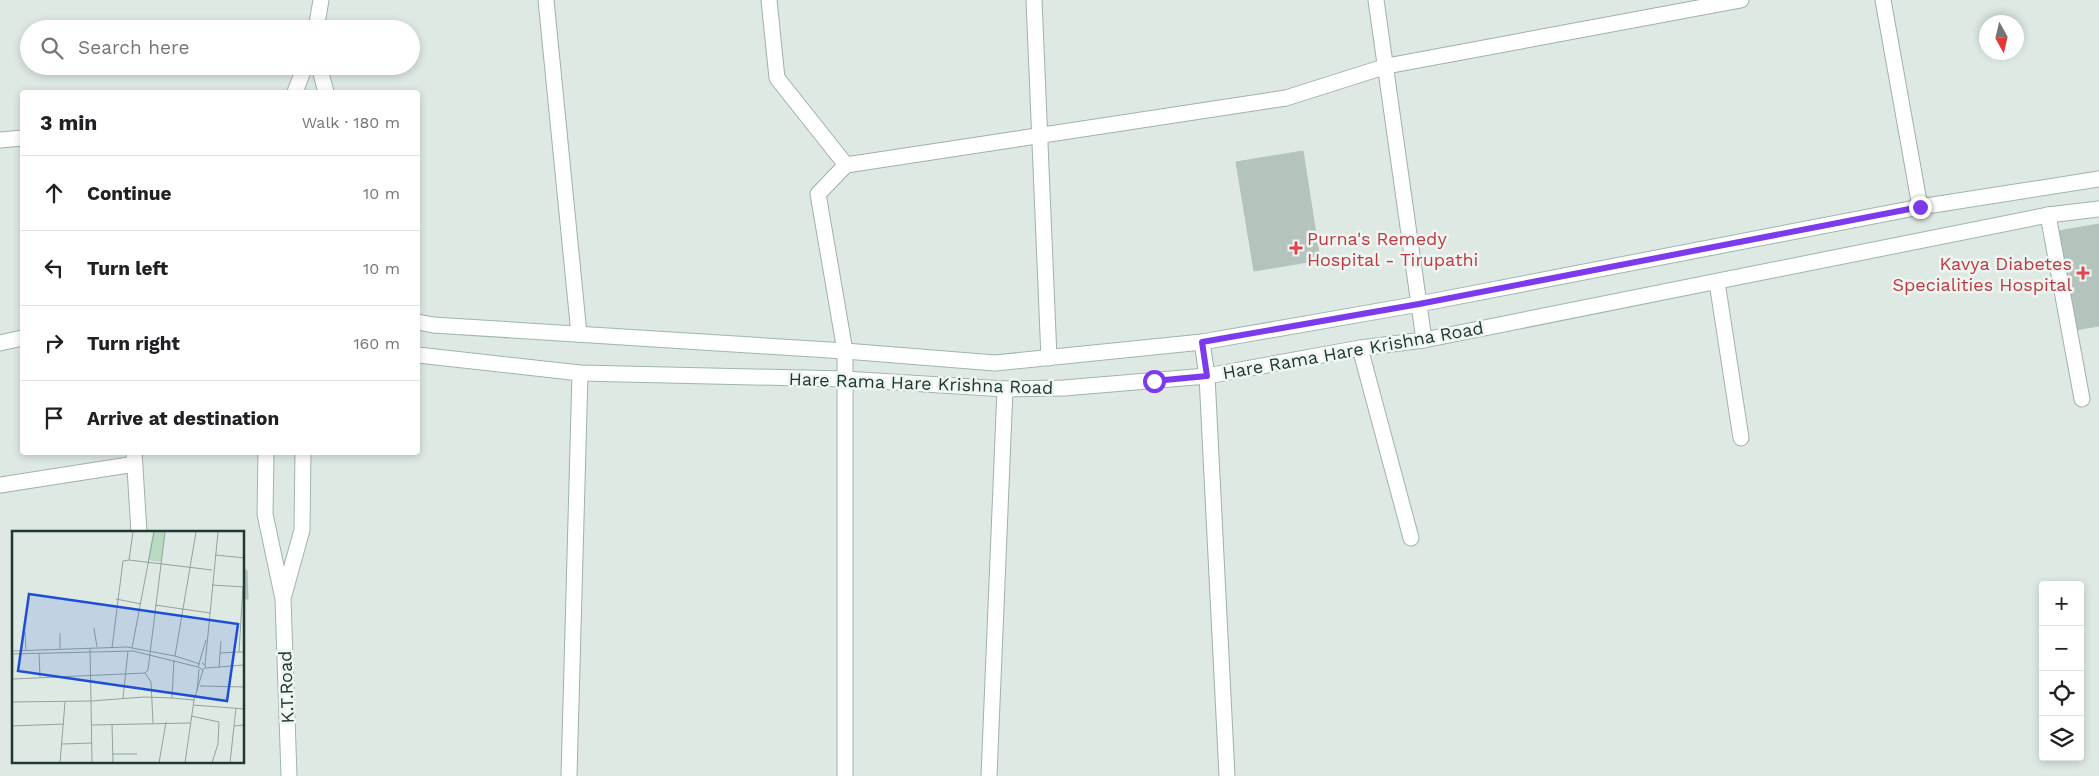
<!DOCTYPE html>
<meta charset="utf-8">
<style>
body{margin:0;font-family:"Work Sans",sans-serif;background:#f6f6f6;color:#202124}
.controls{position:absolute;right:15px;bottom:15px;display:grid;overflow:hidden;border-radius:5px;box-shadow:0 2px 8px #0003}
.controls button{width:45px;height:45px;display:grid;place-items:center;padding:0;border:0;border-bottom:1px solid #e0e0e0;background:#fff;color:#202124;font:25px sans-serif}
.compass{position:absolute;left:1979px;top:15px;width:45px;height:45px;border-radius:50%;background:#fff;box-shadow:0 2px 8px #0003;rotate:172deg}
.stop{position:absolute;width:15px;height:15px;margin:-11px;border:4px solid #7c3aed;border-radius:50%;background:#fff}
.stop.end{background:#7c3aed;border-color:#fff;box-shadow:0 1px 5px #0008}
.list{margin:0;padding:0;list-style:none}
h2{display:flex;justify-content:space-between;align-items:center;height:65px;margin:0;padding:0 20px;font-size:21px}
h2 small{font-size:16px;font-weight:400;color:#757577}
.list li{display:grid;grid-template-columns:32px 1fr auto;gap:15px;align-items:center;box-sizing:border-box;height:75px;padding:0 20px;border-top:1px solid #e0e0e0}
.list b{display:block;font-size:19px;white-space:nowrap}
.list em{font-size:16px;font-style:normal;color:#757577}
.icon{flex:none;width:28px;height:28px;fill:none;stroke:currentColor;stroke-width:2;stroke-linecap:round;stroke-linejoin:round}
.map{position:relative;flex:none;width:2099px;height:776px;overflow:hidden}
.search{position:absolute;background:#fff;box-shadow:0 2px 8px #0003;left:20px;top:20px;width:400px;height:55px;display:flex;align-items:center;gap:12px;box-sizing:border-box;padding:0 18px;border-radius:28px;color:#757577;font-size:19px}
.panel{position:absolute;background:#fff;box-shadow:0 2px 8px #0003;left:20px;top:90px;width:400px;height:365px;border-radius:5px}
.map>svg:first-child{display:block}
</style>
<div class="map">
<svg width="2099" height="776" viewBox="0 0 2099 776">
<rect width="100%" height="100%" fill="#dee9e4"/>
<!-- building -->
<path fill="#b4c4bd" stroke="#b1c3bb" d="M1303 151 1320 260 1254 271 1236 162Z
M2099 224V326L2063 332 2047 233Z
M244 570H247L248 599H244Z"/>
<g fill="none" stroke-linecap="round" stroke-linejoin="round">
<!-- street casing -->
<g stroke="#a1b0ab" stroke-width="17">
<path id="street" d="M546 0 579 334
M769 0 777 78 846 165 818 194 845 351V776
M1034 0 1049 358
M1376 0 1424 340
M1883 0 1920 207
M0 140 22 138
M846 165 1286 98 1387 66 1741 0
M2048 215 2082 399
M1717 282 1741 438
M1202 342 1207 376 1227 776
M1360 348 1411 538
M134 452 139 532
M0 485 135 464
M569 776 580 373
M989 776 1005 389"/>
</g>
<!-- secondary casing -->
<g stroke="#9eb5ac" stroke-width="17">
<path id="secondary" d="M316 29 321 0
M319 66 326 92
M295 92 305 66
M418 322 433 325 845 351 995 363 1202 342 1419 304 1920 207 2099 179
M0 343 22 338
M418 355 580 373 845 379 1005 389 1064 388 1207 376 1360 348 1424 340 2048 215 2099 209
M266 452 265 514 283 599 289 776
M284 595 302 530 303 452"/>
</g>
<!-- street -->
<use href="#street" stroke="#fff" stroke-width="15"/>
<!-- secondary -->
<use href="#secondary" stroke="#fff" stroke-width="15"/>
</g>
<g fill="none" stroke-linecap="round" stroke-linejoin="round">
<!-- route -->
<path stroke="#7c3aed" stroke-width="6" d="M1154 381 1207 376 1202 342 1419 304 1920 207"/>
</g>
<!-- markers -->
<g fill="#e0444e" stroke="#eff6f2" stroke-width="2">
<path d="M1293.5 240.5h5v5h5v5h-5v5h-5v-5h-5v-5h5z"/>
<path d="M2080.5 265.5h5v5h5v5h-5v5h-5v-5h-5v-5h5z"/>
</g>
<g text-anchor="middle" dominant-baseline="central" stroke-width="5" stroke-linejoin="round" paint-order="stroke">
<!-- health labels -->
<g font-size="18" fill="#be3a42" stroke="#eff6f2" text-anchor="start">
<text x="1307" y="238">Purna's Remedy<tspan x="1307" dy="21">Hospital - Tirupathi</tspan></text>
<text x="2072" y="263" text-anchor="end">Kavya Diabetes<tspan x="2072" dy="21">Specialities Hospital</tspan></text>
</g>
<!-- street labels -->
<g font-size="18" fill="#203831" stroke="#eff6f2">
<text transform="translate(1353 350) rotate(-10)">Hare Rama Hare Krishna Road</text>
<text transform="translate(921 383) rotate(2)">Hare Rama Hare Krishna Road</text>
<text transform="translate(286 687) rotate(-92)">K.T.Road</text>
</g>
</g>
<!-- overview -->
<g transform="translate(12 531)">
<rect width="232" height="232" fill="#dee9e4"/>
<path d="M141 1H153L149 31 136 29Z" fill="#b8dac0"/>
<path fill="none" stroke="#92a29c" stroke-width="1" d="M203 24 233 27M117 29 200 39M200 54 233 56M231 56 227 121H233M104 68 129 73M143 74 198 82M82 97 85 116M13 101 14 120M48 102V118M78 117 79 170 132 166 160 167M100 117 111 30 117 29 121 1M120 117 142 1M0 120 115 116 163 125 188 133M27 122 28 146M208 122 227 121M0 123 121 120 186 136M163 125 184 1M162 129 160 167 182 169M190 132 194 135 191 139 186 136 194 109M193 134 206 1M193 137 233 134M207 137 209 110M1 148 133 142M188 155 233 156M185 160 187 138M111 167 116 120M1 171 79 170 80 232M0 174 1 122M181 174 233 178M179 185 207 191 206 213 200 232M141 192 139 151 133 142 136 139 153 1M100 193 101 232M79 194 178 192M0 195 52 193M222 195 224 177M50 213 80 212M101 223H125M48 232 53 171M147 232 154 191M173 232 182 169 191 139M218 232 222 195 233 194"/>
<path fill="#1d4ed8" fill-opacity="0.15" stroke="#1d4ed8" stroke-width="2.5" d="M17 63 226 93 215 170 6 140Z"/>
<rect width="232" height="232" fill="none" stroke="#203831" stroke-width="2.5"/>
</g>
</svg>
<div class="controls">
<button>+</button>
<button>−</button>
<button><svg class="icon" aria-label="locate" viewBox="0 0 24 24"><circle cx="12" cy="12" r="6"/><path d="M12 2v4M12 18v4M2 12h4M18 12h4"/></svg></button>
<button><svg class="icon" aria-label="layers" viewBox="0 0 24 24"><path d="M12 4l9 5-9 5-9-5zM3 14l9 5 9-5"/></svg></button>
</div>
<svg class="compass" viewBox="-18 -18 36 36"><path d="M0-13l5 13h-10z" fill="#e53935"/><path d="M0 13l5-13h-10z" fill="#757577"/></svg>
<div class="stop" style="left:1154px;top:381px"></div>
<div class="stop end" style="left:1920px;top:207px"></div>
<div class="search"><svg class="icon" aria-label="search" viewBox="0 0 24 24"><circle cx="10" cy="10" r="6"/><path d="M15 15l6 6"/></svg>Search here</div>
<section class="panel">
<h2>3 min<small>Walk · 180 m</small></h2>
<ul class="list">
<li><svg class="icon" aria-label="ahead" viewBox="0 0 24 24"><path d="M12 20V5M6 11l6-6 6 6"/></svg><div><b>Continue</b></div><em>10 m</em></li>
<li><svg class="icon" aria-label="left" viewBox="0 0 24 24"><path d="M17 20v-9H6M10 6l-5 5 5 5"/></svg><div><b>Turn left</b></div><em>10 m</em></li>
<li><svg class="icon" aria-label="right" viewBox="0 0 24 24"><path d="M7 20v-9h11M14 6l5 5-5 5"/></svg><div><b>Turn right</b></div><em>160 m</em></li>
<li><svg class="icon" aria-label="arrive" viewBox="0 0 24 24"><path d="M6 21V4h12l-3 4 3 4H6"/></svg><div><b>Arrive at destination</b></div></li>
</ul>
</section>
</div>
